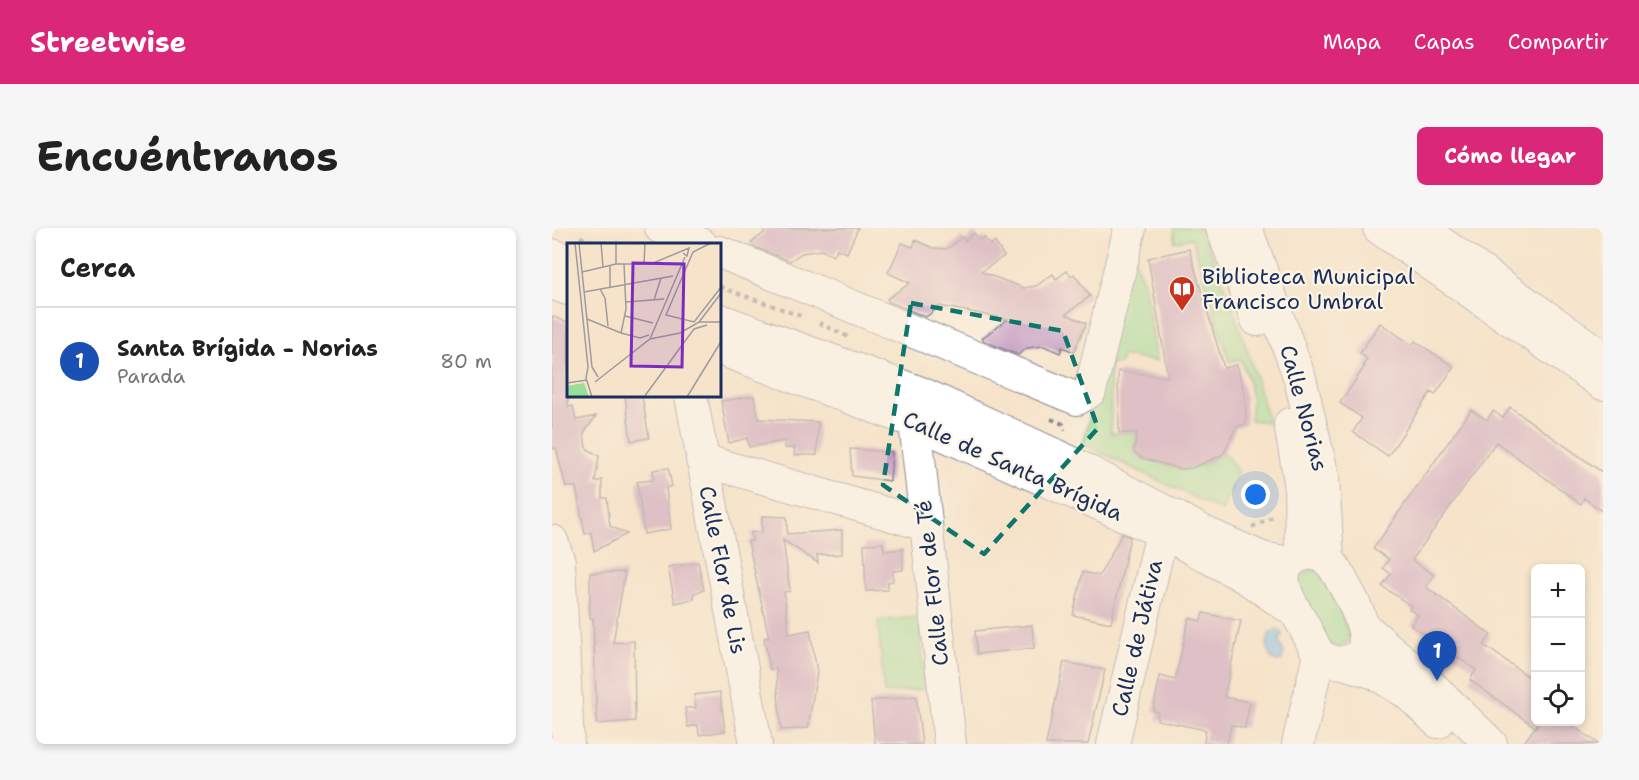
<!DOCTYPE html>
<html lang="es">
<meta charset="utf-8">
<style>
body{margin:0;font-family:"Shantell Sans",sans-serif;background:#f6f6f6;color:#222}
.controls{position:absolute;right:18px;bottom:18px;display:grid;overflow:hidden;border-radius:9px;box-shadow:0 3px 9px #0003}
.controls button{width:54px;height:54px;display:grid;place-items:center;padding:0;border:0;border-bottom:2px solid #e0e0e0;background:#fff;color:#222;font:30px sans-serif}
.you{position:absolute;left:704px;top:267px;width:21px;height:21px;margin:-15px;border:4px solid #fff;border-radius:50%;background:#1a73e8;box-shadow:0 0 0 9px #1a73e833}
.badge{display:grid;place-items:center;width:39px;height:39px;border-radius:50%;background:#db2777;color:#fff;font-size:20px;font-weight:700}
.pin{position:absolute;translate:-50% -50px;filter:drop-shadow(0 2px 3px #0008)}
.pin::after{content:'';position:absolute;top:32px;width:21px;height:18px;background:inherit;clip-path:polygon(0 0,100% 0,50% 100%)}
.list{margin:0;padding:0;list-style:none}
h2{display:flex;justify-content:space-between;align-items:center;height:78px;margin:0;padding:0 24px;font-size:26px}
h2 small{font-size:20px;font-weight:400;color:#767676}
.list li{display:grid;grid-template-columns:39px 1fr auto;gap:18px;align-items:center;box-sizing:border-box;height:108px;padding:0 24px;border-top:2px solid #e0e0e0}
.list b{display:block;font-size:22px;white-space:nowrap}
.list p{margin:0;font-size:20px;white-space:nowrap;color:#767676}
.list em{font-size:20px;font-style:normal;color:#767676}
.icon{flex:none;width:33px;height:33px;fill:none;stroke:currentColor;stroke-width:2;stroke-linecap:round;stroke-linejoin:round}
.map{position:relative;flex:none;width:1051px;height:516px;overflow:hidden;border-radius:9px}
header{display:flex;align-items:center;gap:36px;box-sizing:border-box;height:84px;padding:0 30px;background:#db2777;color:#fff}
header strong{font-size:28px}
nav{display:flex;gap:33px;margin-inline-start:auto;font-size:21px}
.intro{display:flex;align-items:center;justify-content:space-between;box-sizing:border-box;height:144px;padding:0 36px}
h1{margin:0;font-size:42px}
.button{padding:15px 27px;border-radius:9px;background:#db2777;color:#fff;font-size:21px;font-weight:700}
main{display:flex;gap:36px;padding:0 36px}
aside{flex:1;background:#fff;border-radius:9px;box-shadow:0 3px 9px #0003}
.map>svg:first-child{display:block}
</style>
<header>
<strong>Streetwise</strong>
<nav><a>Mapa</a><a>Capas</a><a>Compartir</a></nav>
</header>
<div class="intro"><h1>Encuéntranos</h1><a class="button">Cómo llegar</a></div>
<main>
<aside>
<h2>Cerca<small></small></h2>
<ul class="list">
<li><span class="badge" style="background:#1a4fb4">1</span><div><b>Santa Brígida - Norias</b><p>Parada</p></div><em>80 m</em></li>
</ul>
</aside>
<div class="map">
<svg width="1051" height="516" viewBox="0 0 1051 516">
<rect width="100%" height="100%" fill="#fcf5e5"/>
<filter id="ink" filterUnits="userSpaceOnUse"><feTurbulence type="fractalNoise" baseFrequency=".0167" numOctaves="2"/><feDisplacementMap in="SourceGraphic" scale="12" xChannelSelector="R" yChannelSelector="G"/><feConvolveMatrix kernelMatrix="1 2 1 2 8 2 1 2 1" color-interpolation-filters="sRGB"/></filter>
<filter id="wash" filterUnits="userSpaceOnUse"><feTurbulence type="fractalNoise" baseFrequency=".008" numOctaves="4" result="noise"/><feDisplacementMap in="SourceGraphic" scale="24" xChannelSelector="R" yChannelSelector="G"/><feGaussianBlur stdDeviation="1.35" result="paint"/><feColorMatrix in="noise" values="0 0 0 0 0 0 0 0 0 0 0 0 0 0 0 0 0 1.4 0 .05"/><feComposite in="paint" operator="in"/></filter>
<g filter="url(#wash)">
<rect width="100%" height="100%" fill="#f6e3ca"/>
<!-- green -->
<path fill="#98df99" stroke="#5a877c" stroke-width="1.5" d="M586 0 583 33 592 56 605 133 570 128 568 136H558L559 205H585L582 224 590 230 629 241 650 237 672 225 686 243 670 283 531 216Z
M622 0H649C676 64 699 127 716 194L698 192C703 170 697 153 689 132L677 133 640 10 622 14Z
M760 341 766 343 785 373 798 409 796 414 786 420 777 416 750 374 746 350Z
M367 389 373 461 332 465 326 393Z"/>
<!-- water -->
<path fill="#75bded" stroke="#4876a6" stroke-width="1.5" d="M725 401 730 405 727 414 732 424 730 432 724 434C715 428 714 416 717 406Z"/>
<g id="blocks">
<!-- building -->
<path fill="#c194c0" d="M212 0H306L295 25 285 21 282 28 269 22 250 25 238 33 202 19 199 15 212 5Z
M422 5 428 12 432 9 438 17 443 14 452 28 429 44 472 60 484 58 501 46 504 51 515 43 519 48 522 46 538 68 514 86 534 95 522 124 510 119 508 125 492 118 475 120 466 127 432 113 430 110 456 91 388 78 374 89 337 74 335 71 358 55 336 45 350 15 361 19 363 12 381 20 395 21 410 9 413 13Z
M637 21 672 140 685 137 693 167 694 196 684 199 672 225 666 229 640 240 628 241 590 230 582 224 585 205H567L566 143 616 149 596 30Z
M0 88 16 95V179L21 178 24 192 44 188 32 205 34 220 47 228 43 254 50 252V270H55L58 298 75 306 42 323 39 304 33 306 24 259H14L4 220 0 221Z
M828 95 860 117 863 113 902 139 883 167 879 164 870 177 836 228 801 204 810 190 788 175 813 138 811 137 815 131 808 125Z
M73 168H90L97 210 79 213Z
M202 168 207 191 266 194 265 227H242L243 220H233V213L197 219 195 210 177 215 169 173Z
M958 179 1051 245V284L1032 270 1029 276 944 214 860 332 882 347 874 359 939 407 932 417 984 454V499L988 494H1015L1047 516H971L983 499 918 452 924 442 859 397 866 387 857 381 859 378 830 358 839 346 831 340 837 331 821 321 919 182 935 192 941 183 951 190Z
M298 221 340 224 338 253 300 248Z
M116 240 120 258 114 260 119 301 92 306 85 254 101 252V242Z
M210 288 235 289V306L290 302V326L265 327 266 335 231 312 238 363 232 364 237 406 258 402 265 444 256 500 229 502 224 441 218 442 212 410H217L196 313H200L199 304 210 305Z
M570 306 578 309 559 395 521 387 531 344 547 348Z
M331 315 332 323 351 321V342L341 343V353L336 354V362L314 363 312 316Z
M146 334 152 362 142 365V371L123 375 116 339Z
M73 344 61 415 82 413 83 493 45 496 41 390H38V345Z
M651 385 689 393 672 469 698 474 693 500 679 497 675 516 652 514 654 502 605 492 606 484 601 483 608 448 623 452 637 390 649 393Z
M480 397 482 420 425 426 423 403Z
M512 434 553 442 536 516H494Z
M168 464 173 503 147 507 146 497 136 499 133 480H144L142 467Z
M364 468 370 516H323L319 473Z"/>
</g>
</g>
<g filter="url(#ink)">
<use href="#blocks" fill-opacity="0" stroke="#888994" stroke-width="1.5"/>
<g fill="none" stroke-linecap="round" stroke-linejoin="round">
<!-- minor casing -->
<g stroke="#888994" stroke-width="34">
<path id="minor" d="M109 0 149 16
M670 0 705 92
M694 0 748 151 771 249 776 331
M827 0 1051 156
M868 0 1051 129
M168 24 525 171 538 163 578 0
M0 27 16 33
M0 55 16 61
M168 92 369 165 518 234 656 306 710 330 737 335
M168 121 363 194 610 304 696 351 741 382
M139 168 204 516
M363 194 398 516
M738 196 748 252 749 327
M150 232 374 297
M0 313 7 334 16 516
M812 399 871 450 939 516
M792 435 823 445 855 465 886 494
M561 516 610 304
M746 516 767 427C762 418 757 408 752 398 741 379 713 340 750 327 763 322 774 329 782 339 792 357 832 418 802 431 788 437 780 435 767 427"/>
</g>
<!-- path -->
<path stroke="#888994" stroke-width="4" stroke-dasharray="4.5 4.5" stroke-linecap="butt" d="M28 9 49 16
M168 59 249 88
M267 95 299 110
M499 191 511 196 512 202
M700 299 723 288"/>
<!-- minor -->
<use href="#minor" stroke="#fff" stroke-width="32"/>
</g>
</g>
<!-- marked area -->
<path d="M0 0H1051V516H0ZM359 75 511 103 546 200 432 326 331 257Z" fill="#f6e3ca" fill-opacity=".55" fill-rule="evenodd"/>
<path fill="none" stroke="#0f766e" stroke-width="4.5" stroke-dasharray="12 8" stroke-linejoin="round" d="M359 75 511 103 546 200 432 326 331 257Z"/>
<!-- icons -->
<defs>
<g id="library-pin" transform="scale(1.35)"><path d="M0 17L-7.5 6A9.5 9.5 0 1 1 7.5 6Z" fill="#c8321e" stroke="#fcf5e5"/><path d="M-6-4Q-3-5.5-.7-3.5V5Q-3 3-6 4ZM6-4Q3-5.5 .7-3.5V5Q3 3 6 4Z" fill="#fff"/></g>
</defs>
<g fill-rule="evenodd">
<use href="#library-pin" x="630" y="61"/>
</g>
<g text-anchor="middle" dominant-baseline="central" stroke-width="4.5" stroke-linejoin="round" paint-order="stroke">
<!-- poi labels -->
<g font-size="22" fill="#1b2f5e" stroke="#fcf5e5" text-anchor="start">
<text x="650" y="48">Biblioteca Municipal<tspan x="650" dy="25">Francisco Umbral</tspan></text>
</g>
<!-- street labels -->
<g font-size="22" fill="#1b2f5e" stroke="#fcf5e5">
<text transform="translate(752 180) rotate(75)">Calle Norias</text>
<text transform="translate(461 238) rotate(24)">Calle de Santa Brígida</text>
<text transform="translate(171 342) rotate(79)">Calle Flor de Lis</text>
<text transform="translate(380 355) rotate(-96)">Calle Flor de Té</text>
<text transform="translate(585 410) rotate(-77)">Calle de Játiva</text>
</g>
</g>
<!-- overview -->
<g transform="translate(15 15)">
<rect width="154" height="154" fill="#f6e3ca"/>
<path d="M17 140 22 154H0V143Z" fill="#98df99"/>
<path fill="none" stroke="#9e9b9f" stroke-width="1.5" d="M8 0 21 124 19 135 25 154M12 0 25 124 31 134M34 0 36 24M49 0V21M144 0 126 9 99 72 127 79 155 43M77 21 78 0M43 23V44M15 29 49 21H84L122 5 120 13 116 10M33 46 38 55 41 83M17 49 106 33M87 57 94 35M59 59 97 56M58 73 86 80M20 76 54 90 73 95 82 92M132 79 155 49M54 90 59 66 57 21M83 96 118 14M28 139 83 96 113 90 132 79H155M0 140 20 137M77 154 127 86 140 82M120 154 155 97"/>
<path fill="#7b2cbf" fill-opacity="0.15" stroke="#7b2cbf" stroke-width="3" d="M66 20 117 21 115 124 64 123Z"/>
<rect width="154" height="154" fill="none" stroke="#1b2f5e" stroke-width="3"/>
</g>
</svg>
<div class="controls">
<button>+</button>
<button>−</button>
<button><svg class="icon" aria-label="locate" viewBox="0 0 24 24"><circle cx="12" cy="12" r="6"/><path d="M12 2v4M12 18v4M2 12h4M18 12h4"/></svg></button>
</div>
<div class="you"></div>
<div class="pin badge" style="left:885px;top:453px;background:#1a4fb4">1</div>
</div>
</main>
